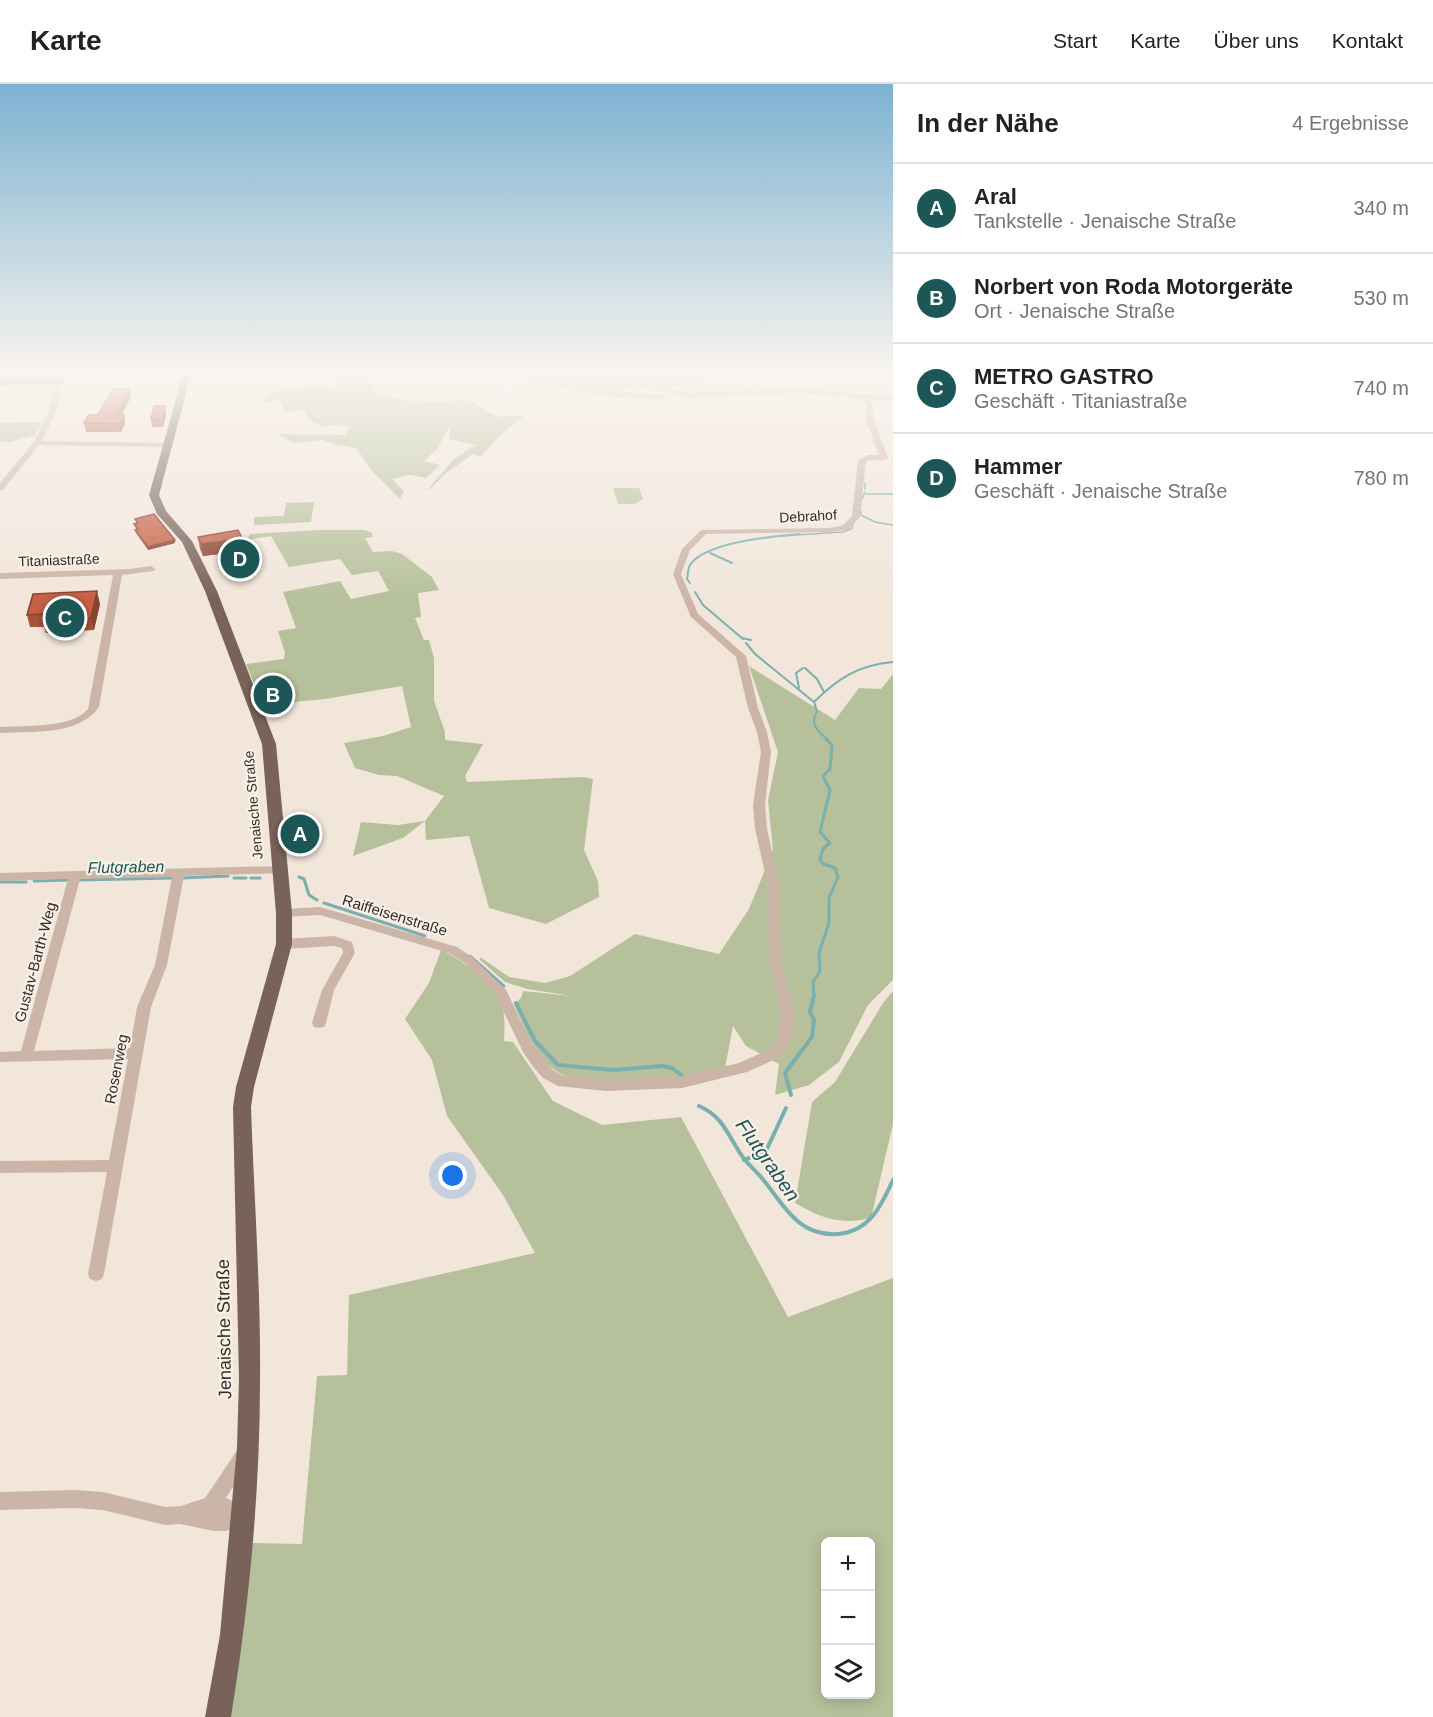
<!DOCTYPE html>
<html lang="de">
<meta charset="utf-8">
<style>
body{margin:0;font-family:Helvetica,sans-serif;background:#f6f6f6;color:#222}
.controls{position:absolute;right:18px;bottom:18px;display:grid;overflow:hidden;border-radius:9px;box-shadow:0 3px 15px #0003}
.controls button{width:54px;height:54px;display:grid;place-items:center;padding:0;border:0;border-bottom:2px solid #e0e0e0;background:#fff;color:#222;font:30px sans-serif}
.you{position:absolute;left:453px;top:1092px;width:21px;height:21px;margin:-15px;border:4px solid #fff;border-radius:50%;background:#1a73e8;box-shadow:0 0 0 9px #1a73e833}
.badge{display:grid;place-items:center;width:39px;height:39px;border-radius:50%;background:#1d5657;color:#fff;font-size:20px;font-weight:700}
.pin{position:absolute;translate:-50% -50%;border:3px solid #fff;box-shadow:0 2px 6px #0006}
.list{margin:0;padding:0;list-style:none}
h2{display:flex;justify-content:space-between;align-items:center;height:78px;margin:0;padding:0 24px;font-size:26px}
h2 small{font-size:20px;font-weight:400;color:#767676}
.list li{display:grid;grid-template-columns:39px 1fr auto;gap:18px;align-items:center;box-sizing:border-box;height:90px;padding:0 24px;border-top:2px solid #e0e0e0}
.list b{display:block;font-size:22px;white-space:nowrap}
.list p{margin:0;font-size:20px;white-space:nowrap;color:#767676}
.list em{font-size:20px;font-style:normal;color:#767676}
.icon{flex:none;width:33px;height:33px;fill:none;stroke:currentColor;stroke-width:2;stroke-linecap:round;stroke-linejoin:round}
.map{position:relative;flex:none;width:893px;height:1633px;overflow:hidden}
header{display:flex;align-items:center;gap:36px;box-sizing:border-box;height:84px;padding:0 30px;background:#fff;border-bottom:2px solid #e0e0e0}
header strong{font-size:28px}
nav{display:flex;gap:33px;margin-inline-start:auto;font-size:21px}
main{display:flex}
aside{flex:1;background:#fff}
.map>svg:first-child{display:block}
</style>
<header>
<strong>Karte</strong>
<nav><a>Start</a><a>Karte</a><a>Über uns</a><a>Kontakt</a></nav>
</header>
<main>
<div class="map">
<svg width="893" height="1633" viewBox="0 0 893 1633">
<rect width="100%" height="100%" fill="#f2e6db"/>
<!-- green -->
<path fill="#b6c19b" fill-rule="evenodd" d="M329 287H367L376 310 404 316 438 318 467 315 498 333 525 331 498 353 481 372 473 370 446 389 430 405H428L452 377 475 361 449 355 451 340 437 365 424 377 440 381 426 394 410 391 392 395 404 407 400 415 372 387 356 364 338 361 322 356 293 359 277 350 345 351 351 342 330 341 324 343 310 337 305 326 285 328 280 316 265 319 266 311 272 307 321 301 338 304Z
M515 287H577L575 290 604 294 610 287H695L702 300 642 305 620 304 616 310 562 302 574 289 562 298Z
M0 339 39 338 42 339 35 351 10 358 0 357Z
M613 404H639L643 415 635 420H618Z
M314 418 311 438 254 441V433L284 432 286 419Z
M320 446H365L372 449 373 453 365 454 373 468 392 467 402 470 432 493 439 506 418 509 421 533 415 534 424 556H429L434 574V617L445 648V656L483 660 465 692 467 698 583 693 593 695 584 766 598 797 599 813 546 840 489 824 469 752 426 756 425 737 403 754 353 772 361 738 398 741 425 737 444 712 397 692 379 691 355 684 344 659 383 652 411 643 402 602 325 615 284 619 282 598 254 600 246 580 284 575 285 569 278 547 296 544 283 508 340 497 351 515 389 507 378 487 352 491 340 475 289 483 271 452 247 456 250 450Z
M749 582 835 636 859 604 881 605 893 590V896L868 921 839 978 809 1001 775 1011 779 980 746 962 733 942 724 989C689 992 586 1006 559 989 535 974 525 944 514 920L521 914 523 907 572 912 527 905 505 898 480 876V873L509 893 545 899 570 892 635 850 719 870 749 825 773 766 768 716 778 668Z
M441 866C454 870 495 902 500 914 505 927 505 944 504 957L513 958 553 1017 602 1041 681 1033 788 1233 893 1194V1633H227L251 1459 302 1460 317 1292 347 1291 349 1211 535 1169 503 1111 447 1032 432 976 405 935 429 899ZM826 1458H870V1610H826Z
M893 907V1040L871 1134C840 1141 823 1135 795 1119L812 1018 835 998 883 919Z"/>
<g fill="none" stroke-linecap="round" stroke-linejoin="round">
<!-- stream-far3 -->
<path stroke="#7aafaf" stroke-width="1.5" d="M865 399V405
M865 410H893
M861 417 865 408
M861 427V431L875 438 893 441
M781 452 842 448 851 445 853 441"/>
<!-- stream-far2 -->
<path stroke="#7aafaf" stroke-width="2" d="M710 469 732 479
M690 499 687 495C688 491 688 484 690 481 705 458 775 452 800 450
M695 508 703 521 743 555
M742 554 751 556
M746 559 755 570 814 618 817 627C809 641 818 647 828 656
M805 584 817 595 824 608
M799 604 796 589 803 584
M814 618C838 594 859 581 893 578"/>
<!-- stream-far1 -->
<path stroke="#7aafaf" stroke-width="3" d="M299 793 304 795 309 811 317 816
M182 794 228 792
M234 794H246
M251 794H260
M78 796 175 794
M34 797 70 796
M0 798H26
M324 819 425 852
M470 872 504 902
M814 913 813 898 820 887 819 869 829 839V814L838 793 835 784 823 780 820 776 823 765 830 759 820 748 830 706 823 692 830 685 832 661 826 655"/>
<!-- stream -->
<path stroke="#7aafaf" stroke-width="4" d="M516 919 535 957 558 981 613 986 663 982 672 984 684 993
M791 1011 785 989 812 953 814 936 810 928 814 911
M699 1022C722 1032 727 1049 740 1069 746 1079 754 1085 761 1093 783 1119 797 1153 838 1150 870 1147 881 1122 893 1096
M744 1076 766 1067 786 1024"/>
<!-- minor -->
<path fill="#cab5a7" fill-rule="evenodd" d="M502 287H513L583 304 663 311 666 313C647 323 524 298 502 287Z
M667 287H677L646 300 689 309 802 305 893 313V317L867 315 872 318 874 336 888 374C882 379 873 374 866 377L860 433 849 445 830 448 706 450 690 466 681 490 698 530 746 572 758 624 767 648 771 668 765 721 767 745 780 802 781 878 795 930 794 948 788 963 778 974 747 988 682 1004 606 1007 558 1002 543 994 534 984 523 968 496 912 464 879 449 869 320 831 284 833 278 829 284 825 320 823 457 863 472 873 506 906 533 961 553 986 561 991 606 995 682 992 739 979 768 966 777 956 780 948 781 930 769 878 768 802 755 745 753 721 761 668 757 648 748 624 736 573 691 533 673 490 682 465 701 446 830 444 843 441 852 432 858 376 868 371H879L866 336V319L851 313 802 309 689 313 636 301Z
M60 296 63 298 56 328 42 357 169 359 173 361 169 363 39 361 3 406H0V399L34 358 48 328 57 298Z
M151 482 155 485 154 487 122 491 99 623C79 652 32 647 0 649V643C26 641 70 645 88 625L113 491 0 495V489L129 485Z
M281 782 287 786 285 789 184 792 167 881 151 923 104 1190 102 1195 96 1197 90 1195 88 1190 107 1088 0 1089V1077L109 1076 128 975 0 978V968L21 967 68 795 0 797V789ZM172 793 155 881 137 923 130 964 34 967 80 795Z
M334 852 352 858 355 869 334 906 326 939 324 943 319 944 314 943 312 939 322 906 343 869 342 864 334 862 284 865 280 863 278 860 280 857 284 855Z
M242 1365 248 1368 251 1374 226 1414 249 1425 252 1431 249 1437 226 1447H214L180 1440 165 1441 103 1426 74 1424 0 1426V1408L74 1406 103 1408 165 1423 181 1422 205 1414 236 1368Z"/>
<!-- major -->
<path fill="#786259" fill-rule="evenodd" d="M58 287H66L63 300 0 301V295H56Z
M184 287H192L159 411 166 427 192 457 217 507 276 660 292 829V860L254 1003 251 1023C254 1114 261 1206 260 1297 260 1409 249 1522 231 1633H205L220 1551 237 1363 239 1295 233 1023 236 1003 276 860V829L262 660 205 507 182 458 157 430 149 411Z"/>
</g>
<!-- wall -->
<path fill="#a9523b" d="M131 313 122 331H124L125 339 121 348H86L84 339 98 331Z
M166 330 163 343H152L151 335Z
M135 435 175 459 148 466 136 449 135 446H137L134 440H137Z
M238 446 248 466 250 478 248 479 249 486 238 488 227 469 203 472 200 465 198 453Z
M100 520 94 546 46 549 44 543H30L27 531Z
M263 598 280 601V618L270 619 269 612 264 609Z"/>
<!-- shaded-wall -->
<path fill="#8a4230" d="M130 305 131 313 117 339 116 331Z
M165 322 166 330 163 343 162 335Z
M124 331 125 339 121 348 119 340Z
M175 456V459L148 466V463Z
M225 457 227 469 203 472 201 460Z
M248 466 250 478 248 479 249 486 238 488 237 476 244 467Z
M97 507 100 520 94 546 91 534Z"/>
<!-- building -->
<path fill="#c55f45" stroke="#8a4230" stroke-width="1.5" d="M113 305H130L116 331H124L119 340 84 339 89 331H98Z
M154 322H165L162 335H151Z
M154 430 175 456 148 463 135 446 138 445 134 440 138 439 135 435Z
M238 446 248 466 244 467 248 474 237 476 225 457 201 460 198 453Z
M97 507 91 534 43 536 44 530 27 531 33 510Z
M267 595H279L280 611 269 612V606L263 603V598Z"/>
<!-- sky -->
<linearGradient id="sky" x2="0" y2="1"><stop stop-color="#7cb2d1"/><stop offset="0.56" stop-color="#f9f4ef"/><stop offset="1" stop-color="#f9f4ef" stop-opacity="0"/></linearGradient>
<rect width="893" height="516" fill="url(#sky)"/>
<g text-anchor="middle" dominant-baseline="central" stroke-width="4.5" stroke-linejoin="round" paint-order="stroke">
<!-- far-street labels -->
<g font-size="14" fill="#362c28" stroke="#f9f0e7">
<text transform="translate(808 432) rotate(-3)">Debrahof</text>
<text transform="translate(59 476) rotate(-2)">Titaniastraße</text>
<text transform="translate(253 721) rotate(-95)">Jenaische Straße</text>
</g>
<!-- street labels -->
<g font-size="15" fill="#362c28" stroke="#f9f0e7">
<text transform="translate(395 831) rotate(17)">Raiffeisenstraße</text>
<text transform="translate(35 878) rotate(-75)">Gustav-Barth-Weg</text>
<text transform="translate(116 985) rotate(-79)">Rosenweg</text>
</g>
<!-- water labels -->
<g font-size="16" font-style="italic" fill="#1d5657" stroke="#f9f0e7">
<text transform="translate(126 783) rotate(-1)">Flutgraben</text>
</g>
<!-- near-street labels -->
<g font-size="18" fill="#362c28" stroke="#f9f0e7">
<text transform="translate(224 1245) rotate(-91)">Jenaische Straße</text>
</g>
<!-- near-water labels -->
<g font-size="20" font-style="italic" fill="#1d5657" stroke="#f9f0e7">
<text transform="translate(768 1076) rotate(55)">Flutgraben</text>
</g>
</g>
</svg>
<div class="controls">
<button>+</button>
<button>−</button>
<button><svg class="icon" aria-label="layers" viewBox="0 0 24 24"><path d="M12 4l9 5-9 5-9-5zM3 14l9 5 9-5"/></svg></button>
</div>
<div class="you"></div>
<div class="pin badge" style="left:300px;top:750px">A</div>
<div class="pin badge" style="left:273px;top:611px">B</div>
<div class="pin badge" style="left:65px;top:534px">C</div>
<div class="pin badge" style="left:240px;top:475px">D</div>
</div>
<aside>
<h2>In der Nähe<small>4 Ergebnisse</small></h2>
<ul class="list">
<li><span class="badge">A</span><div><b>Aral</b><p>Tankstelle · Jenaische Straße</p></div><em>340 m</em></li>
<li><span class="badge">B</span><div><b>Norbert von Roda Motorgeräte</b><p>Ort · Jenaische Straße</p></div><em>530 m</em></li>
<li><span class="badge">C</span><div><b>METRO GASTRO</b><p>Geschäft · Titaniastraße</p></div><em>740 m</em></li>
<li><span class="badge">D</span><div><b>Hammer</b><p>Geschäft · Jenaische Straße</p></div><em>780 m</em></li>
</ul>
</aside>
</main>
